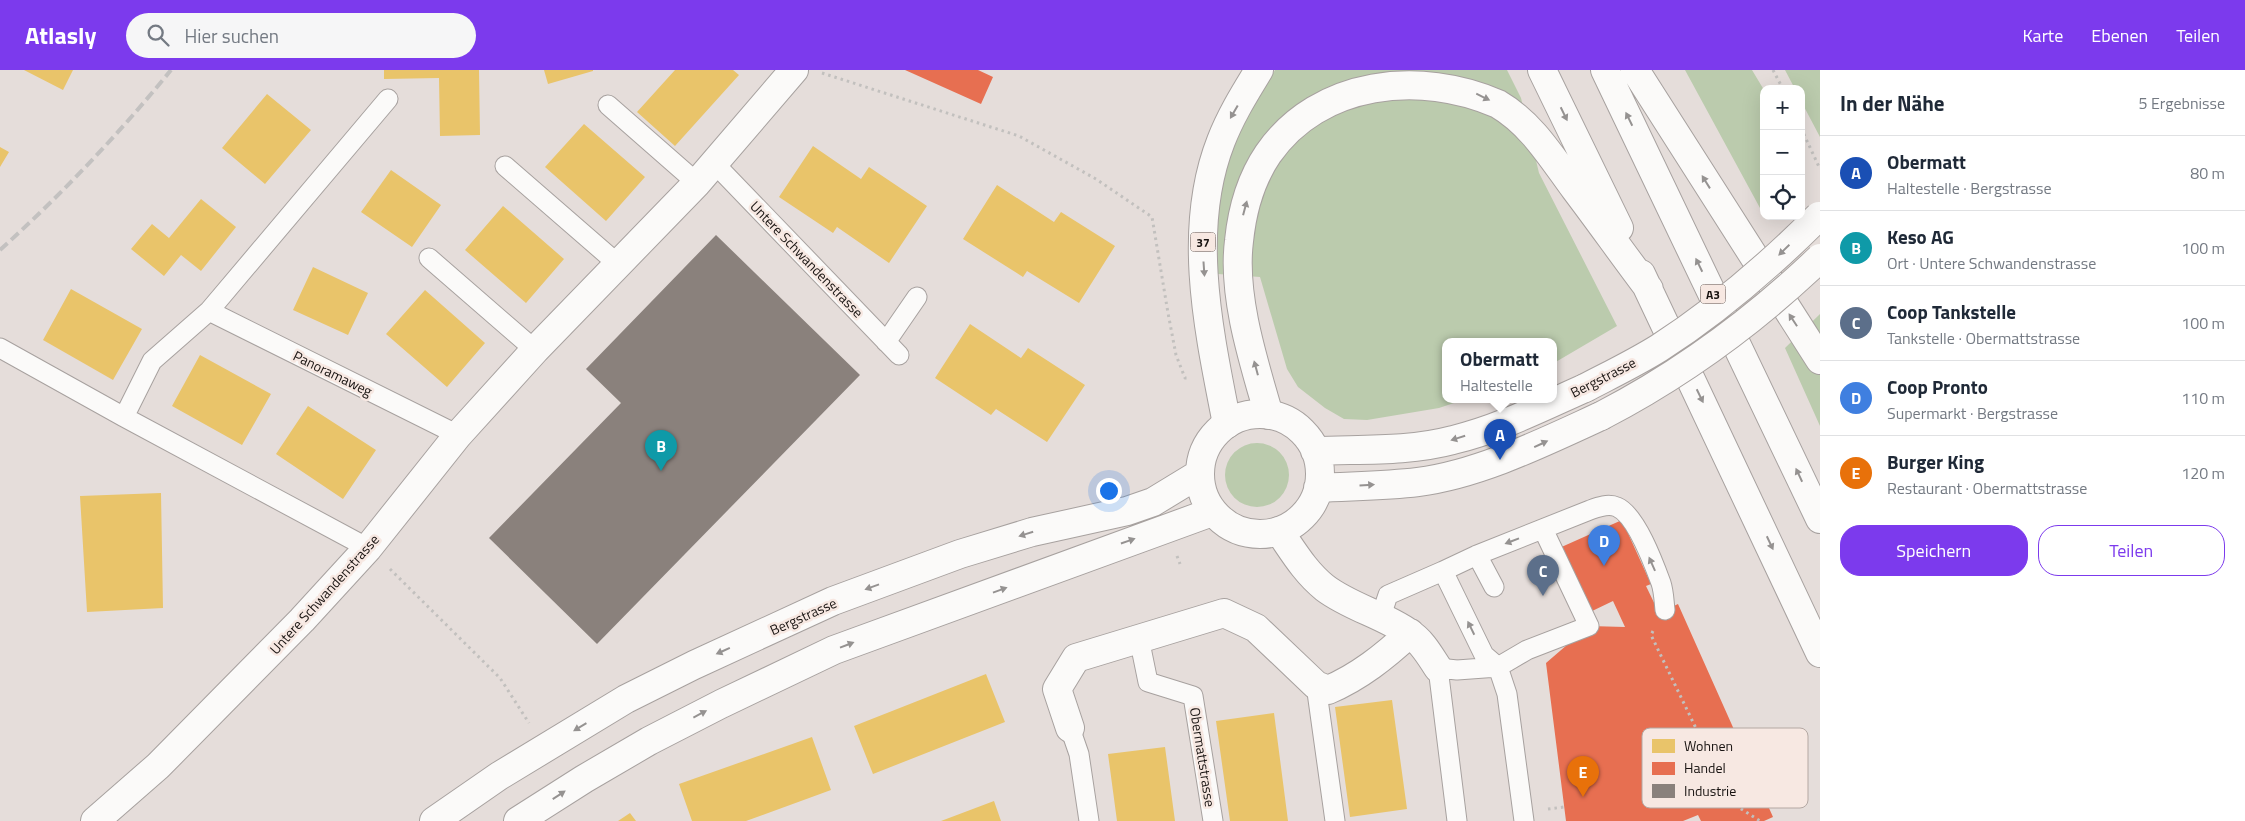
<!DOCTYPE html>
<html lang="de">
<meta charset="utf-8">
<style>
body{margin:0;font-family:"Titillium Web",sans-serif;background:#f6f6f7;color:#1f2937}
.controls{position:absolute;right:15px;top:15px;display:grid;overflow:hidden;border-radius:10px;box-shadow:0 5px 20px #0002}
.controls button{width:45px;height:45px;display:grid;place-items:center;padding:0;border:0;border-bottom:1px solid #e0e1e3;background:#fff;color:#1f2937;font:25px sans-serif}
.you{position:absolute;left:1108px;top:420px;width:18px;height:18px;margin:-12px;border:4px solid #fff;border-radius:50%;background:#1a73e8;box-shadow:0 0 0 8px #1a73e833}
.badge{display:grid;place-items:center;width:32px;height:32px;border-radius:50%;background:#7c3aed;color:#fff;font-size:16px;font-weight:700}
.pin{position:absolute;translate:-50% -41px;filter:drop-shadow(0 1px 2px #0008)}
.pin::after{content:'';position:absolute;top:26px;width:18px;height:15px;background:inherit;clip-path:polygon(0 0,100% 0,50% 100%)}
.popup{position:absolute;left:1442px;top:268px;width:115px;height:65px;box-sizing:border-box;display:grid;place-content:center;border-radius:10px;background:#fff;filter:drop-shadow(0 1px 4px #0005);font-size:16px;white-space:nowrap;color:#747a83}
.popup b{font-size:19px;color:#1f2937}
.popup::after{content:'';position:absolute;left:50%;top:100%;margin-left:-10px;border:10px solid transparent;border-top-color:#fff}
.list{margin:0;padding:0;list-style:none}
h2{display:flex;justify-content:space-between;align-items:center;height:65px;margin:0;padding:0 20px;font-size:21px}
h2 small{font-size:16px;font-weight:400;color:#747a83}
.list li{display:grid;grid-template-columns:32px 1fr auto;gap:15px;align-items:center;box-sizing:border-box;height:75px;padding:0 20px;border-top:1px solid #e0e1e3}
.list b{display:block;font-size:19px;white-space:nowrap}
.list p{margin:0;font-size:16px;white-space:nowrap;color:#747a83}
.list em{font-size:16px;font-style:normal;color:#747a83}
.actions{display:flex;gap:10px;padding:15px 20px}
.actions a{flex:1;padding:11px 0;border:1px solid #7c3aed;border-radius:20px;text-align:center;font-size:18px;color:#7c3aed}
.actions .main{background:#7c3aed;color:#fff}
.icon{flex:none;width:28px;height:28px;fill:none;stroke:currentColor;stroke-width:2;stroke-linecap:round;stroke-linejoin:round}
.map{position:relative;flex:none;width:1820px;height:751px;overflow:hidden}
header{display:flex;align-items:center;gap:30px;box-sizing:border-box;height:70px;padding:0 25px;background:#7c3aed;color:#fff}
header strong{font-size:24px}
nav{display:flex;gap:28px;margin-inline-start:auto;font-size:18px}
.search{width:350px;height:45px;background:#f6f6f7;display:flex;align-items:center;gap:12px;box-sizing:border-box;padding:0 18px;border-radius:28px;color:#747a83;font-size:19px}
main{display:flex}
aside{flex:1;background:#fff}
.map>svg:first-child{display:block}
</style>
<header>
<strong>Atlasly</strong>
<div class="search"><svg class="icon" aria-label="search" viewBox="0 0 24 24"><circle cx="10" cy="10" r="6"/><path d="M15 15l6 6"/></svg>Hier suchen</div>
<nav><a>Karte</a><a>Ebenen</a><a>Teilen</a></nav>
</header>
<main>
<div class="map">
<svg width="1820" height="751" viewBox="0 0 1820 751">
<rect width="100%" height="100%" fill="#e5ddda"/>
<!-- green -->
<path fill="#bbcbad" d="M1275 0H1507L1521 28 1539 103 1617 256 1554 293V271H1446V329H1466L1439 338 1367 350 1344 349 1325 338 1298 317 1287 299 1260 207 1218 204C1217 169 1215 134 1224 100 1234 64 1257 32 1275 0Z
M1685 0H1752L1764 20V134L1760 138Z
M1785 0H1820V67L1801 31V19H1795Z
M1820 244V356L1785 278Z
M1225 405a32 32 0 1 1 64 0a32 32 0 1 1-64 0Z"/>
<!-- homes -->
<path fill="#e9c46a" d="M24 0H73L63 20Z
M384 0H479L480 65 440 66 439 8 384 9Z
M544 0H593V1L548 14Z
M675 0H733L739 5 675 76 637 42Z
M267 24 311 60 265 114 222 78Z
M584 54 645 107 606 151 545 97Z
M813 76 861 109 869 97 927 136 889 193 837 157 833 163 779 127Z
M0 77 9 82 0 97Z
M391 100 441 135 412 177 361 142Z
M997 115 1054 152 1061 142 1115 176 1079 233 1027 201 1023 207 963 169Z
M201 129 236 157 201 201 181 185 164 206 131 179 152 154 169 168Z
M503 136 564 189 526 233 465 180Z
M313 197 368 223 348 265 293 240Z
M71 219 142 259 113 310 43 270Z
M425 220 485 273 447 317 386 264Z
M970 254 1021 288 1028 278 1085 315 1047 372 996 339 991 345 935 308Z
M200 285 271 324 242 375 172 336Z
M308 336 376 380 343 429 276 384Z
M161 423 163 538 87 542 80 426Z
M986 604 1005 652 873 704 854 656Z
M1392 630 1407 739 1350 747 1335 637Z
M1274 643 1288 751H1230L1216 651Z
M812 667 831 720 746 751H692L679 714Z
M1165 677 1175 751H1117L1108 684Z
M994 731 1001 751H941Z
M630 743 636 751H618Z"/>
<!-- shops -->
<path fill="#e76f51" d="M905 0H978L993 7 981 34Z
M1622 450 1651 514 1646 516 1659 543 1678 534 1773 747 1764 751H1701L1698 745 1683 751H1566L1546 593 1589 556 1625 557 1613 531 1588 543 1557 479Z"/>
<!-- industry -->
<path fill="#8a817c" d="M716 165 860 305 597 574 489 468 621 333 586 299Z"/>
<g fill="none" stroke-linecap="round" stroke-linejoin="round">
<!-- service casing -->
<g stroke="#a7a19f" stroke-width="21">
<path id="service" d="M388 29 209 241 458 365
M608 35 697 113
M715 94 899 285
M505 96 619 195
M429 188 535 280
M886 272 917 227
M0 278 124 347 368 478
M124 347 152 291 209 241
M1477 485 1494 517
M1443 501 1477 485 1590 440C1598 437 1608 433 1617 437 1636 445 1654 494 1661 513 1664 522 1664 532 1665 540
M1380 549 1388 525 1443 501 1484 585 1498 597 1507 624 1524 751
M1139 568 1148 612 1193 626 1213 751
M1316 615 1335 751
M1070 658 1079 684 1089 751
M1457 751 1438 598 1457 600 1498 597 1527 580 1589 556 1543 459"/>
</g>
<!-- minor casing -->
<g stroke="#a7a19f" stroke-width="30">
<path id="minor" d="M1279 461C1293 481 1305 502 1325 518 1350 537 1384 545 1409 563 1422 571 1430 586 1438 598
M1070 658 1057 619 1076 588 1224 543 1256 558 1316 615 1328 620C1359 607 1385 586 1410 563
M95 751 158 696 302 550 368 478 458 365 535 280 697 113 794 0"/>
</g>
<!-- secondary casing -->
<g stroke="#a7a19f" stroke-width="30">
<path id="secondary" d="M1200 404a60 60 0 1 1 120 0a60 60 0 1 1-120 0Z
M1315 381C1361 379 1408 382 1453 370 1499 359 1542 337 1585 318
M1318 418C1351 416 1385 416 1418 412 1480 404 1544 372 1601 346
M434 751 499 706 626 629 694 595 833 531 960 484 1032 462 1127 441 1153 432 1199 404
M518 751 584 709 649 671 721 634 834 580 1212 442"/>
</g>
<!-- motorway casing -->
<g stroke="#a7a19f" stroke-width="30">
<path id="motorway" d="M1542 0 1619 158
M1605 0 1820 449
M1635 0 1820 290
M1641 204 1820 583
M1269 345C1254 293 1232 226 1239 171 1242 141 1251 109 1268 84 1319 10 1421 0 1498 34 1532 54 1552 88 1575 119 1600 152 1624 186 1649 219
M1227 354C1209 262 1186 160 1221 71 1231 45 1245 23 1259 0"/>
</g>
<!-- path -->
<path stroke="#c2c0be" stroke-width="3" stroke-dasharray="2.5 4" stroke-linecap="butt" d="M1773 0 1783 19
M822 3 1019 66 1096 109 1152 147 1168 243 1176 285 1185 308H1187
M1801 58 1820 99
M1177 486 1180 494
M390 499 500 608 529 653
M1653 561 1651 565 1732 733 1760 751
M1548 739 1564 737"/>
<!-- service -->
<use href="#service" stroke="#fbfaf9" stroke-width="19"/>
<!-- minor -->
<use href="#minor" stroke="#fbfaf9" stroke-width="28"/>
<!-- secondary -->
<use href="#secondary" stroke="#fbfaf9" stroke-width="28"/>
<!-- motorway -->
<use href="#motorway" stroke="#fbfaf9" stroke-width="28"/>
<!-- rail -->
<path stroke="#c3c1c0" stroke-width="4" stroke-dasharray="10 5" stroke-linecap="butt" d="M0 180C62 124 118 65 171 0"/>
<!-- secondary-bridge casing -->
<g stroke="#a7a19f" stroke-width="30" stroke-linecap="butt">
<path id="secondary-bridge" d="M1585 318C1610 305 1635 293 1659 278 1718 240 1770 195 1819 146
M1601 346C1682 304 1754 251 1820 188"/>
</g>
<!-- secondary-bridge -->
<use href="#secondary-bridge" stroke="#fbfaf9" stroke-width="28"/>
</g>
<!-- one-way arrows -->
<defs><path id="oneway-solid" d="M-6-.8H1V-3.2L6.5 0L1 3.2V.8H-6Z" transform="scale(1.25)"/></defs>
<g fill="#959291">
<use href="#oneway-solid" transform="translate(1483 27) rotate(26)"/>
<use href="#oneway-solid" transform="translate(1234 42) rotate(120)"/>
<use href="#oneway-solid" transform="translate(1564 44) rotate(64)"/>
<use href="#oneway-solid" transform="translate(1629 49) rotate(-116)"/>
<use href="#oneway-solid" transform="translate(1706 112) rotate(-122)"/>
<use href="#oneway-solid" transform="translate(1245 138) rotate(-75)"/>
<use href="#oneway-solid" transform="translate(1784 180) rotate(136)"/>
<use href="#oneway-solid" transform="translate(1699 195) rotate(-116)"/>
<use href="#oneway-solid" transform="translate(1204 199) rotate(86)"/>
<use href="#oneway-solid" transform="translate(1793 250) rotate(-123)"/>
<use href="#oneway-solid" transform="translate(1256 298) rotate(-105)"/>
<use href="#oneway-solid" transform="translate(1700 326) rotate(64)"/>
<use href="#oneway-solid" transform="translate(1458 368) rotate(163)"/>
<use href="#oneway-solid" transform="translate(1541 374) rotate(-25)"/>
<use href="#oneway-solid" transform="translate(1799 405) rotate(-115)"/>
<use href="#oneway-solid" transform="translate(1367 415) rotate(-4)"/>
<use href="#oneway-solid" transform="translate(1026 464) rotate(163)"/>
<use href="#oneway-solid" transform="translate(1128 471) rotate(-19)"/>
<use href="#oneway-solid" transform="translate(1512 471) rotate(159)"/>
<use href="#oneway-solid" transform="translate(1770 473) rotate(65)"/>
<use href="#oneway-solid" transform="translate(1652 494) rotate(-114)"/>
<use href="#oneway-solid" transform="translate(872 517) rotate(160)"/>
<use href="#oneway-solid" transform="translate(1000 520) rotate(-20)"/>
<use href="#oneway-solid" transform="translate(1471 558) rotate(-116)"/>
<use href="#oneway-solid" transform="translate(847 575) rotate(-21)"/>
<use href="#oneway-solid" transform="translate(723 581) rotate(156)"/>
<use href="#oneway-solid" transform="translate(700 644) rotate(-28)"/>
<use href="#oneway-solid" transform="translate(580 657) rotate(149)"/>
<use href="#oneway-solid" transform="translate(559 725) rotate(-33)"/>
</g>
<g text-anchor="middle" dominant-baseline="central" stroke-width="5" stroke-linejoin="round" paint-order="stroke">
<!-- shield labels -->
<g fill="#f7e8e2" stroke="#5b5350" stroke-width="1">
<rect x="1190.5" y="162.5" width="25" height="19" rx="4"/>
<rect x="1700.5" y="214.5" width="25" height="19" rx="4"/>
</g>
<g font-size="12" font-weight="bold" fill="#181311">
<text x="1203" y="172">37</text>
<text x="1713" y="224">A3</text>
</g>
<!-- street labels -->
<g font-size="14" fill="#181311" stroke="#f7e8e2">
<text transform="translate(807 189) rotate(46)">Untere Schwandenstrasse</text>
<text transform="translate(333 303) rotate(26)">Panoramaweg</text>
<text transform="translate(1603 307) rotate(-27)">Bergstrasse</text>
<text transform="translate(324 524) rotate(-48)">Untere Schwandenstrasse</text>
<text transform="translate(803 546) rotate(-24)">Bergstrasse</text>
<text transform="translate(1203 687) rotate(81)">Obermattstrasse</text>
</g>
</g>
<!-- legend -->
<rect x="1642" y="658" width="166" height="80" rx="8" fill="#f7e8e2" stroke="#b4a8a3" stroke-width="1"/>
<rect x="1652" y="669" width="23" height="14" fill="#e9c46a"/>
<rect x="1652" y="692" width="23" height="13" fill="#e76f51"/>
<rect x="1652" y="714" width="23" height="14" fill="#8a817c"/>
<g font-size="14" fill="#181311">
<text x="1684" y="681">Wohnen</text>
<text x="1684" y="703">Handel</text>
<text x="1684" y="726">Industrie</text>
</g>
</svg>
<div class="controls">
<button>+</button>
<button>−</button>
<button><svg class="icon" aria-label="locate" viewBox="0 0 24 24"><circle cx="12" cy="12" r="6"/><path d="M12 2v4M12 18v4M2 12h4M18 12h4"/></svg></button>
</div>
<div class="you"></div>
<div class="pin badge" style="left:1500px;top:390px;background:#1a4fb4">A</div>
<div class="popup"><b>Obermatt</b>Haltestelle</div>
<div class="pin badge" style="left:661px;top:401px;background:#0f9aa8">B</div>
<div class="pin badge" style="left:1543px;top:526px;background:#5c6f8a">C</div>
<div class="pin badge" style="left:1604px;top:496px;background:#3f7fe0">D</div>
<div class="pin badge" style="left:1583px;top:727px;background:#e8710a">E</div>
</div>
<aside>
<h2>In der Nähe<small>5 Ergebnisse</small></h2>
<ul class="list">
<li><span class="badge" style="background:#1a4fb4">A</span><div><b>Obermatt</b><p>Haltestelle · Bergstrasse</p></div><em>80 m</em></li>
<li><span class="badge" style="background:#0f9aa8">B</span><div><b>Keso AG</b><p>Ort · Untere Schwandenstrasse</p></div><em>100 m</em></li>
<li><span class="badge" style="background:#5c6f8a">C</span><div><b>Coop Tankstelle</b><p>Tankstelle · Obermattstrasse</p></div><em>100 m</em></li>
<li><span class="badge" style="background:#3f7fe0">D</span><div><b>Coop Pronto</b><p>Supermarkt · Bergstrasse</p></div><em>110 m</em></li>
<li><span class="badge" style="background:#e8710a">E</span><div><b>Burger King</b><p>Restaurant · Obermattstrasse</p></div><em>120 m</em></li>
</ul>
<div class="actions"><a class="main">Speichern</a><a>Teilen</a></div>
</aside>
</main>
